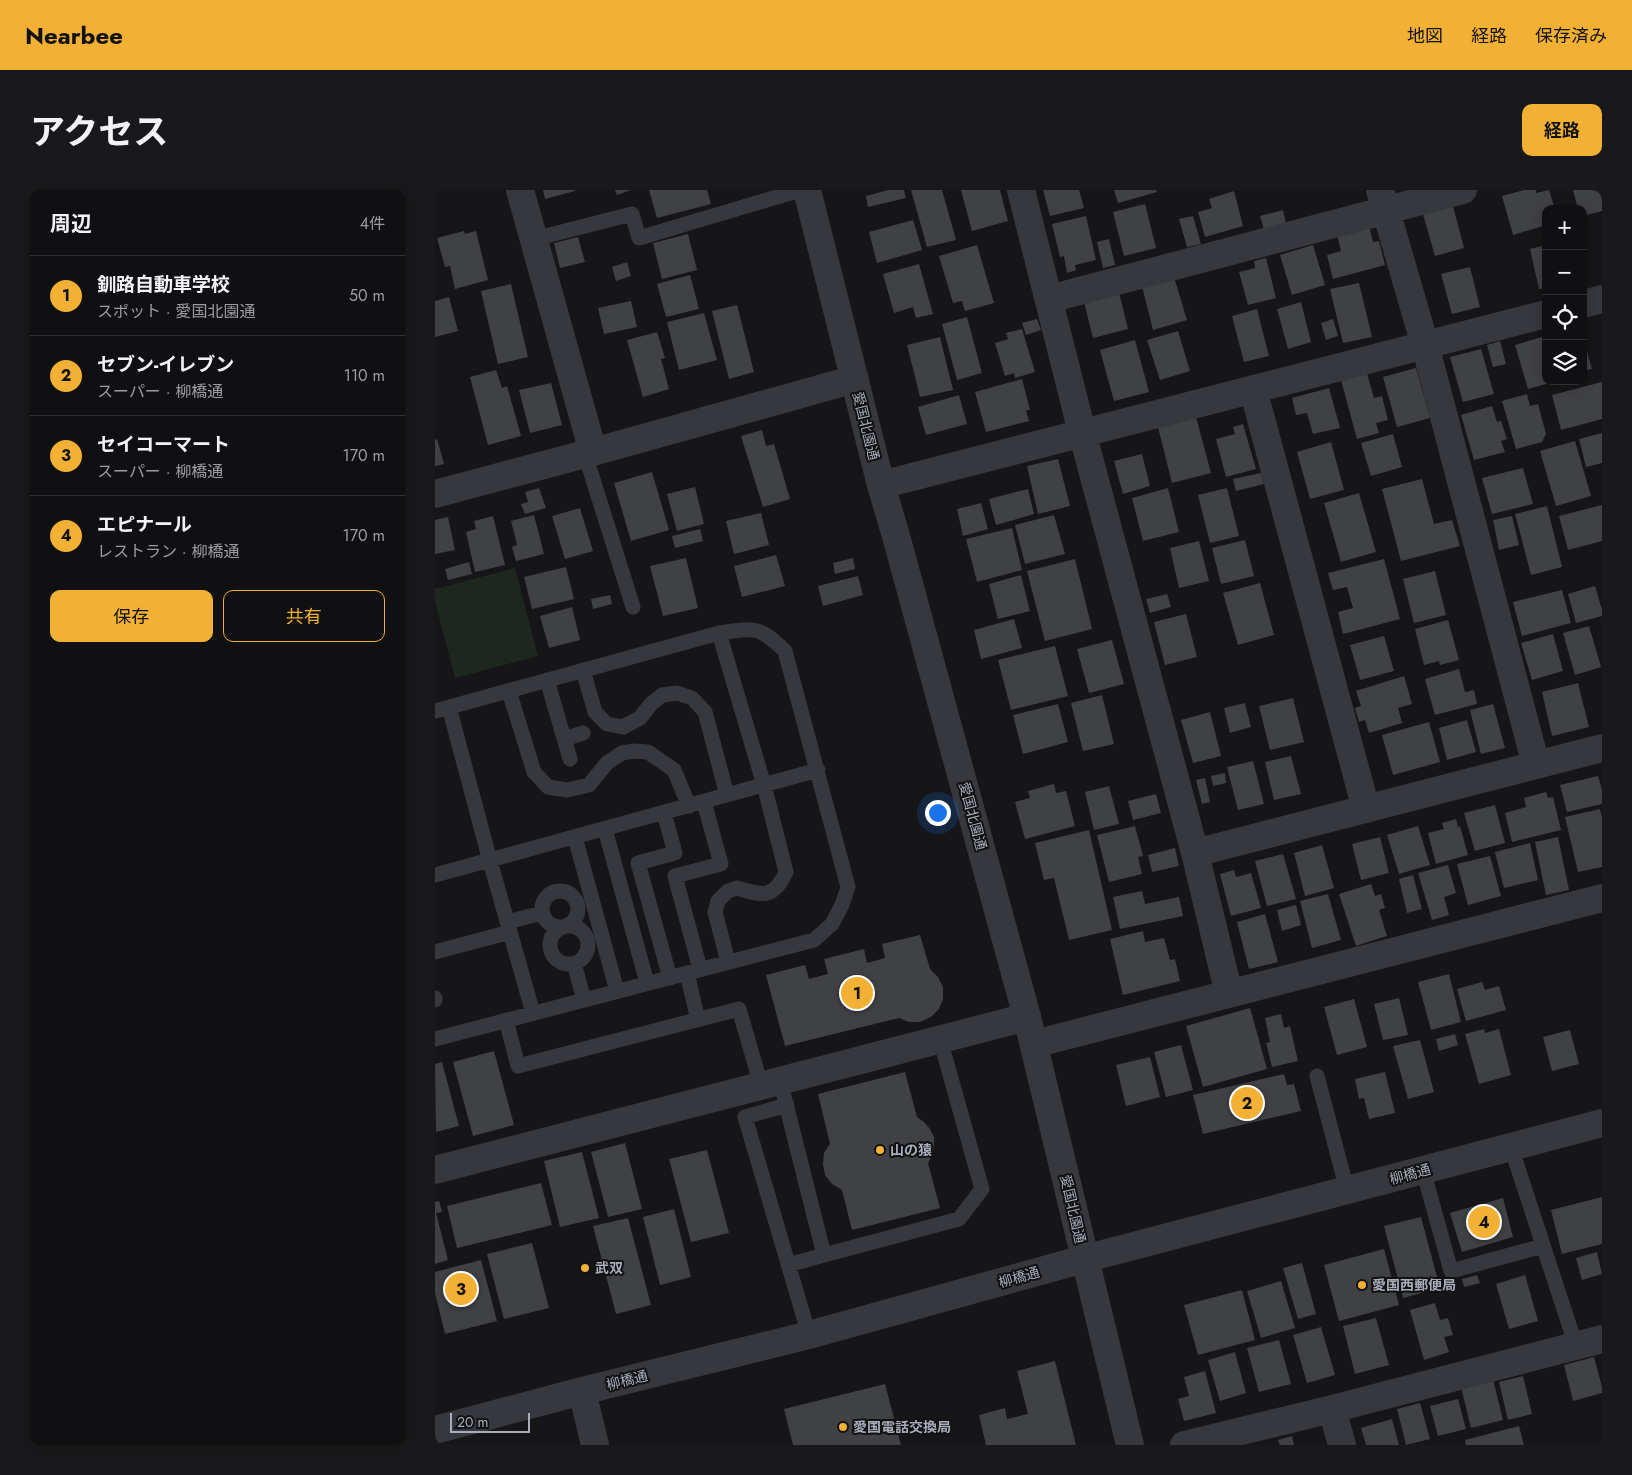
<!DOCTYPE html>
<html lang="ja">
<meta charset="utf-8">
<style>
body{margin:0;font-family:Jost,"Noto Sans JP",sans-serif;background:#19191b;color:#f1f3f6}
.controls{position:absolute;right:15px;top:15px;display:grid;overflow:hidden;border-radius:10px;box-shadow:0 2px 12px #0003}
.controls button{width:45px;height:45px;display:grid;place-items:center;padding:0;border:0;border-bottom:1px solid #303032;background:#101012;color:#f1f3f6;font:25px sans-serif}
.scale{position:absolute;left:15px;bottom:12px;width:80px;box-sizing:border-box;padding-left:5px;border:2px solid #a8adb8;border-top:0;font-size:14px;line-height:18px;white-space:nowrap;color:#a8adb8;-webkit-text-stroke:4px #111113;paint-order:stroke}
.you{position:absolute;left:502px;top:622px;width:18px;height:18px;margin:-12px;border:4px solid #fff;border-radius:50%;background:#1a73e8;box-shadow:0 0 0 8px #1a73e833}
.badge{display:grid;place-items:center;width:32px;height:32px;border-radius:50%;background:#f2b134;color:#111;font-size:16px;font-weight:700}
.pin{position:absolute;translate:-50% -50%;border:2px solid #fff;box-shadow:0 1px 5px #0006}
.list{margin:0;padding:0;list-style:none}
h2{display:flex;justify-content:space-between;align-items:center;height:65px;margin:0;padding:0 20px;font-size:21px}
h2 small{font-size:16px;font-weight:400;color:#9c9d9f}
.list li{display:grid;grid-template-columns:32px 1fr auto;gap:15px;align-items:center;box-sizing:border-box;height:80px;padding:0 20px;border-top:1px solid #303032}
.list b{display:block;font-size:19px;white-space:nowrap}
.list p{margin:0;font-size:16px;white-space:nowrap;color:#9c9d9f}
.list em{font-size:16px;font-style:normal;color:#9c9d9f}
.actions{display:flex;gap:10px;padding:15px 20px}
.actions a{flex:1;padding:11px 0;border:1px solid #f2b134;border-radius:10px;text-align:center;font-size:18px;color:#f2b134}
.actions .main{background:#f2b134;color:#111}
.icon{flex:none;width:28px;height:28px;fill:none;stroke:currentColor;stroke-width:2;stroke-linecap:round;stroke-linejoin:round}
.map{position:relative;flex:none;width:1167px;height:1255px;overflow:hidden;border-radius:10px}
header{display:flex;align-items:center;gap:30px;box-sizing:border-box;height:70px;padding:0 25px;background:#f2b134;color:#111}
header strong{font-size:24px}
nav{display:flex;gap:28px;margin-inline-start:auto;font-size:18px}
.intro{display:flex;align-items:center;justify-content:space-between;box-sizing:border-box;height:120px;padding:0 30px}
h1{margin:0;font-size:35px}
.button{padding:12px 22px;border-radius:10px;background:#f2b134;color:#111;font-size:18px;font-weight:700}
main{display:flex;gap:30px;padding:0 30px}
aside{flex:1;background:#101012;border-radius:10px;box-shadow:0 2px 12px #0003}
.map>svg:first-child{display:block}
</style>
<header>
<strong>Nearbee</strong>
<nav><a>地図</a><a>経路</a><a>保存済み</a></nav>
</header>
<div class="intro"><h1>アクセス</h1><a class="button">経路</a></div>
<main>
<aside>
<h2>周辺<small>4件</small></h2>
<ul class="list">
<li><span class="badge">1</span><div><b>釧路自動車学校</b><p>スポット · 愛国北園通</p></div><em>50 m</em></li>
<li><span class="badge">2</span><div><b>セブン-イレブン</b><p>スーパー · 柳橋通</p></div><em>110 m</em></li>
<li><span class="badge">3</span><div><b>セイコーマート</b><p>スーパー · 柳橋通</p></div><em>170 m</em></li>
<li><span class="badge">4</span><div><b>エピナール</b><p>レストラン · 柳橋通</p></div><em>170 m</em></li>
</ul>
<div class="actions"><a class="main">保存</a><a>共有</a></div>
</aside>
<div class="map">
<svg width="1167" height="1255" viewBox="0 0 1167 1255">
<rect width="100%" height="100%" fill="#161618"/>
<!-- green -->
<path fill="#1e261f" d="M80 378 103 466 20 488 0 412V399Z"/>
<!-- building -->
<path fill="#404145" d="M108 0H140V1L110 9Z
M180 0H196L182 5Z
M214 0H272L276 14 222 28Z
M453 0H469L471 8 433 17 431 6Z
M476 0H507L521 50 492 57Z
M526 0H565L573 31 537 41Z
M608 0H644L649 18 615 26Z
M679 0H721L722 2 683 13Z
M1089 0H1101V3L1114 0 1120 19H1111V35L1078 45 1067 6Z
M1138 0H1167V21L1148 26V19H1143Z
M799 1 808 36 770 47 763 22 777 18 774 9Z
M710 14 721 58 689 66 678 22Z
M1018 16 1029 58 1000 66 988 24Z
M848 20 851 34 829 40 825 26Z
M651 26 661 70 640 75 641 80 632 83 629 66 625 67 617 34Z
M758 26 766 54 752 57 744 29Z
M478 30 487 60 442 73 434 42Z
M934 36 938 52 944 51 950 75 898 89 892 65 906 61 902 44Z
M29 41 30 44 41 41 53 90 20 99 15 76 10 77 2 48Z
M253 44 262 80 227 89 218 53Z
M143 47 150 72 125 78 119 53Z
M674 49 680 75 668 78 662 52Z
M542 55 559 113 530 121 527 111 518 113 504 66Z
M878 55 890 95 857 105 845 65Z
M1111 55V98L1104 99 1095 59Z
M831 68 841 108 813 115 804 82 820 78 819 71Z
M192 72 196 86 181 91 177 77Z
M484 74 498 124 481 128 478 117 459 123 448 84Z
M1035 77 1045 117 1017 124 1006 84Z
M255 85 264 119 231 127 222 94Z
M739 87 752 130 718 140 707 96Z
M924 93 937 147 908 153 895 99Z
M76 94 93 167 63 174 46 101Z
M684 102 693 139 658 148 649 112Z
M14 107 23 141 0 147V111Z
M196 111 202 137 169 144 163 118Z
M866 112 876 152 853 159 842 119Z
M302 115 319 182 294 189 277 121Z
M822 119 834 166 809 172 797 126Z
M269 123 282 170 244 180 232 132Z
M532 127 547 183 522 190 507 134Z
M602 129 606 140 591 145 587 133Z
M898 129 903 146 891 150 886 133Z
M587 139 600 182 580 188 579 183 570 186 560 153 573 149 571 143Z
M743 141 755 181 725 190 712 150Z
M222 142 230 168 226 169 234 199 208 207 192 150Z
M1110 146 1111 191 1118 192 1093 199 1080 155Z
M505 147 518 200 485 207 472 155Z
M1148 147 1157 179 1148 181Z
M700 150 714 202 679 211 665 160Z
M1065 151 1071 174 1058 177 1052 155Z
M1046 159 1059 204 1028 212 1015 167Z
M981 178 995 228 962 237 948 187Z
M61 180 67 198 72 196 86 246 53 255 35 187Z
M932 183 939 208 947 206 953 230 941 233 944 243 922 249 906 190Z
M587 189 595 220H591L594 231 551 242 540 202Z
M1167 192V229L1126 240 1117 205Z
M116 193 127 235 95 243 84 200Z
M894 198 905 238 878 244 872 223 861 225 857 208Z
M1092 204 1095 216 1103 214 1111 244 1107 252 1081 259 1067 211Z
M524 205 532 234 491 245 483 217Z
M1057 216 1062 232 1066 231 1072 249 1066 251 1070 262 1039 270 1026 225Z
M761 227 776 283 737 293 723 237Z
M808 234 821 279 791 287 781 249 800 244 798 237Z
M327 240 331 256 339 254 355 309 328 317 306 246Z
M1167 243V273L1151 277 1144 249Z
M958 244 967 277 936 286 926 253Z
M2 249 9 274 0 276V250Z
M1140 251 1156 306 1121 316 1105 261Z
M896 252 909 300 875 309 862 262Z
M707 264 715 296 688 304 679 271Z
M623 269 635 316 603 324 592 276Z
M1088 278 1098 314 1057 324 1047 288Z
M217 282 234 340 196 351 179 293Z
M826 283 829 294 801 301 798 289Z
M987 289 999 334 1017 330 1025 356 966 371 947 299Z
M260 297 269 334 242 341 232 304Z
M104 298 111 318 90 324 86 314 93 312 90 302Z
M733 298 744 342 708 351 697 308Z
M792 298 804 346 775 353 763 305Z
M593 299 599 324 561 335 554 309Z
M924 303 941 362 906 372 889 313Z
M546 313 553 339 528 346 522 319Z
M1167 315V351L1133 360 1124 326Z
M1112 316 1127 377 1096 385 1080 324Z
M145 318 158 361 130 369 117 326Z
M326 323 334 355 299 364 291 331Z
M99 325 109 364 81 371 77 357 82 355 76 331Z
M619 325 630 364 590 374 580 335Z
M58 326 70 375 40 382 31 342 41 339 39 331Z
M1077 326 1084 355 1064 360 1058 330Z
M13 327 20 360 0 364V330Z
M577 338 587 380 542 392 531 349Z
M265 339 268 351 240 358 237 346Z
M810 350 819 386 786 394 777 358Z
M764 351 774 391 744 398 735 358Z
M341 365 350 396 307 407 299 376Z
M251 368 263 418 228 426 215 376Z
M418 368 420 379 400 384 398 373Z
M640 369 657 439 610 451 592 381Z
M949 369 965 429 908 444 903 422 918 418 912 397 898 400 893 383Z
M34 372 37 384 13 390 10 379Z
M131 377 139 409 97 419 89 387Z
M1000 381 1011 425 979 433 968 389Z
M586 385 595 421 563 429 554 394Z
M423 386 428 405 388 416 383 396Z
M825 393 839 445 803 455 788 403Z
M1160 396 1167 420V426L1141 433 1133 404Z
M1127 400 1136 433 1087 446 1078 412Z
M732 404 736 417 715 423 711 409Z
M175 405 177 414 158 419 156 409Z
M137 417 145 450 114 458 105 426Z
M751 424 762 467 730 475 719 432Z
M579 429 587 458 546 469 539 440Z
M1013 430 1024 470 1005 475 1004 471 989 475 980 439Z
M1154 436 1166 477 1140 485 1128 443Z
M1118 444 1128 481 1097 490 1086 453Z
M949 446 959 481 925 490 915 455Z
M677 450 689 494 654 503 642 459Z
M620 456 633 506 576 520 563 470Z
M1024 479 1030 502 1039 500 1042 514 1000 525 990 489Z
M969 486 977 514 963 518 967 533 934 543 930 530 924 532 920 518 926 516 921 501Z
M1143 493 1154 537 1117 546 1107 502Z
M667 505 679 554 648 561 636 513Z
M858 508 869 552 835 560 824 516Z
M810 513 816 537 795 543 789 518Z
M623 514 633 552 588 564 578 525Z
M1058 514 1070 558 1046 564 1035 520Z
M775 522 786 566 758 573 746 530Z
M1032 530 1041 562 1012 570 1004 538Z
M994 532 1005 572 958 585 947 545Z
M856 566 866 604 839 610 830 572Z
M818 571 829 614 803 620 792 577Z
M790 583 791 593 778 596 776 586Z
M1163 586 1167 600V614L1132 622 1125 595Z
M770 588 775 612 767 614 761 590Z
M619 594 621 603 631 601 640 636 590 649 580 612 595 608 593 601Z
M674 596 684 634 659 640 650 602Z
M1111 602 1113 608 1118 607 1126 640 1077 652 1070 623 1091 617 1089 608Z
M721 604 726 623 698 630 693 611Z
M1060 615 1070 653 1040 661 1029 623Z
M1165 619 1167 628V677L1143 682 1130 627Z
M1021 629 1023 637 1025 636 1033 665 1001 674 993 643 1009 639 1007 633Z
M700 636 708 666 703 667 707 684 674 692 662 645Z
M983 636 995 675 964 684 952 645Z
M654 640 677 740 634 750 619 688 609 690 600 653Z
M945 647 954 683 926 690 917 654Z
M1123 647 1134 700 1111 705 1100 652Z
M1095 653 1103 690 1069 698 1060 662Z
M887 655 899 698 870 706 859 663Z
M740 658 744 676 717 682 713 665Z
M848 664 861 709 832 716 820 671Z
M1055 666 1066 706 1033 715 1022 674Z
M1013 675 1021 703 1009 707 1014 725 997 730 983 683Z
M799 680 801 687 816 683 826 718 796 726 785 684Z
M978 685 987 719 972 723 964 689Z
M936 694 940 706 946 704 950 718 944 720 952 746 921 756 904 704Z
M707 701 710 714 744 707 748 726 685 739 678 707Z
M893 704 906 750 877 758 865 711Z
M861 715 866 735 847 741 842 720Z
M830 724 843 772 814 779 802 732Z
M708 741 710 752 729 748 735 770 740 769 745 791 688 805 675 749Z
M485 745 495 779 503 787 508 797V809L504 819 496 827 485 832H474L464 828 350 856 331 785 370 775 374 789 393 784 389 769 429 759 432 773 450 768 447 754Z
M1014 784 1026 832 996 840 983 792Z
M1047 792 1050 800 1064 796 1071 820 1031 831 1022 799Z
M964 808 973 845 948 850 939 814Z
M919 809 932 857 902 865 889 817Z
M815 818 832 879 768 897 751 836Z
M846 824 849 838 855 836 863 871 837 877 831 853 835 852 830 828Z
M1049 839 1050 843 1064 839 1076 885 1044 894 1030 844Z
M1135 840 1144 874 1117 881 1108 847Z
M1020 844 1023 855 1004 861 1001 849Z
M985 850 999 902 973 909 958 856Z
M746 855 758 900 731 907 719 862Z
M59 861 79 935 38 946 18 872Z
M715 867 725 907 691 916 681 875Z
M7 872 24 936 1 942 0 874Z
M470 882 482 927 489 932 495 939 499 947V956L497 965 493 973 505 1018 417 1040 407 1000 397 994 390 985 388 974 389 963 395 954 383 904Z
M950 882 960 923 934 929 929 908 924 909 920 889Z
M849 884 852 895 859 894 866 921 768 944 758 905Z
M190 953 207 1019 173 1027 156 962Z
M272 960 294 1043 256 1052 234 969Z
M147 962 164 1028 125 1037 109 971Z
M106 993 117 1035 22 1058 12 1016Z
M1167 1007V1054L1127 1064 1116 1020Z
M1068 1008 1078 1047 1027 1062 1015 1023Z
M4 1011 7 1022 1 1023 13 1070 0 1074V1012Z
M239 1019 256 1087 225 1095 208 1027Z
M986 1027 1005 1098 968 1108 949 1036Z
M193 1028 216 1115 181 1124 158 1036Z
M97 1053 114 1118 69 1129 52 1064Z
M949 1059 964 1115 904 1131 889 1075Z
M1162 1062 1167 1084 1147 1090 1141 1068Z
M46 1070 62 1131 10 1144 0 1103V1082Z
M867 1073 881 1124 863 1129 848 1078Z
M1042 1085 1045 1093 1029 1097 1027 1089Z
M1090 1085 1103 1131 1074 1139 1061 1094Z
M846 1091 860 1138 826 1148 812 1101Z
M807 1100 820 1150 763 1165 749 1115Z
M1000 1113 1005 1130 1013 1128 1018 1145 1009 1147 1014 1162 989 1170 975 1120Z
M941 1128 954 1175 920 1184 908 1136Z
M886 1137 900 1185 872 1193 858 1145Z
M844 1150 856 1194 824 1202 812 1158Z
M800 1162 811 1203 785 1211 773 1170Z
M1159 1167 1167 1197V1203L1138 1211 1129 1175Z
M620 1171 641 1255H551L544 1225 570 1218 572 1229 593 1224 582 1181Z
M770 1181 781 1223 749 1231 743 1209 754 1206 749 1187Z
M1088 1186 1097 1224 1073 1230 1064 1192Z
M1058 1189 1068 1230 1036 1238 1026 1197Z
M450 1194 466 1255H358L349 1219Z
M1023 1209 1031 1239 1003 1246 995 1216Z
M985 1213 995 1249 971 1255 962 1219Z
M957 1229 964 1255H931L926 1238Z
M1084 1236 1089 1255H1031L1030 1250Z
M857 1246 859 1255H845L843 1250Z"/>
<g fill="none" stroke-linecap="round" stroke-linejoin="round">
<!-- service -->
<path stroke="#37383d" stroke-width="15" d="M99 49 197 24 204 48 365 0
M150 264 198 417
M284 443 329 595 351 682C339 709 328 706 302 698L293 701 283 711 280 722 293 772
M148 480 160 522 172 534 188 537 205 528 216 514 227 505 242 503 257 508 270 522 292 605
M112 490 135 569
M74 501 99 582 113 597 132 600 154 595 172 573 187 563 199 561 213 562 239 580 254 616
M14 517 55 671 98 823
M0 521 284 443C320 438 323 435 350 461L413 697 407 715 397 734 379 750 0 849
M129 549 148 543
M229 623 240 663 203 673 235 788
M170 639 212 793
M140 647 182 801
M0 685 383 580
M107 719a18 18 0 1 1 36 0a18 18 0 1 1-36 0Z
M72 732 107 723
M115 755a19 19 0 1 1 38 0a19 19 0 1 1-38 0Z
M0 762 75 742
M139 773 149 810
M265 779 240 686 286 674 269 612
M252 783 263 830
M0 808V810
M71 830 83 876 304 819 326 895
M882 886 912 1000
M345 890 389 1065 524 1029 547 999 505 849
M352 915 310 927 374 1145
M1076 957 1141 1156
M988 980 1016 1081 1108 1056
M353 1075 389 1065"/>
<!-- minor -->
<path stroke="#37383d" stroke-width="28" d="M85 0 158 262
M586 0 647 242 760 663 794 804
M945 0 990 155 1101 575
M614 109 1028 0
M1148 114 1167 109
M818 199 931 619
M446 295 1111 124
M0 304 158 262 420 189
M760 663 1167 558
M599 854 1167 708
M0 980 592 827
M147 1201 160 1255
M897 1219 907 1255
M749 1255 897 1219 1167 1149"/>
<!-- tertiary -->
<path stroke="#37383d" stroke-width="28" d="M372 0 446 295 461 346 592 827 695 1255
M0 1240 147 1201 374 1145 649 1069 1167 933"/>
</g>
<!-- markers -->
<g fill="#f2b134" stroke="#111113" stroke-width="2">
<circle cx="445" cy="960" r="5"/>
<circle cx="150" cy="1078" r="5"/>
<circle cx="927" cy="1095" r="5"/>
<circle cx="408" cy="1237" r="5"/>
</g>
<g text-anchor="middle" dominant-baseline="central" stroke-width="4" stroke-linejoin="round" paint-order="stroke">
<!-- street labels -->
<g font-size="14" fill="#a8adb8" stroke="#111113">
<text transform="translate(431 236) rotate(76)">愛国北園通</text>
<text transform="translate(538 626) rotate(75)">愛国北園通</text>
<text transform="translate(975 984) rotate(-15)">柳橋通</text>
<text transform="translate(638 1019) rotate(77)">愛国北園通</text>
<text transform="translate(584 1087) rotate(-16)">柳橋通</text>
<text transform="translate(192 1190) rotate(-14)">柳橋通</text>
</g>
<!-- poi labels -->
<g font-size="14" font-weight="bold" fill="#a8adb8" stroke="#111113" text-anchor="start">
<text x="455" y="960">山の猿</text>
<text x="160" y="1078">武双</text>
<text x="937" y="1095">愛国西郵便局</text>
<text x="418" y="1237">愛国電話交換局</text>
</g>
</g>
</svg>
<div class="controls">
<button>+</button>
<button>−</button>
<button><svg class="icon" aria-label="locate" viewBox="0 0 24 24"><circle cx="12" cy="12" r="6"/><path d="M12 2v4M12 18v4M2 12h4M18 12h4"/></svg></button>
<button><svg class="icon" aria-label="layers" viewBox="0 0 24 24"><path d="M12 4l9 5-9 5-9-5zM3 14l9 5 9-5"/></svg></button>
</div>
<div class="scale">20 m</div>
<div class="you"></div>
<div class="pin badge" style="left:422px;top:803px">1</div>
<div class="pin badge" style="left:812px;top:913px">2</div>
<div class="pin badge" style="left:26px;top:1099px">3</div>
<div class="pin badge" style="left:1049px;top:1032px">4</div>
</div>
</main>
